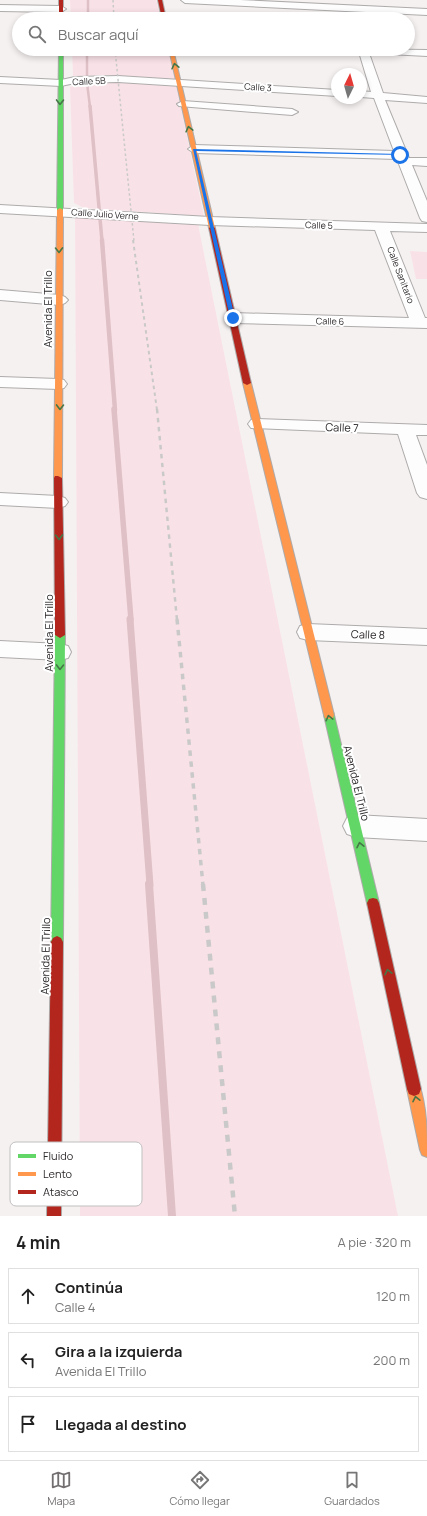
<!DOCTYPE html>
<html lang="es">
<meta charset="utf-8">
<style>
body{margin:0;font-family:Manrope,sans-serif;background:#f6f6f6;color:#222}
.compass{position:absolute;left:331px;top:68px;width:36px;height:36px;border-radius:50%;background:#fff;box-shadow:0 2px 6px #0003;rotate:5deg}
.stop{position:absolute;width:12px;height:12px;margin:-9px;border:3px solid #1a73e8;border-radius:50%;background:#fff}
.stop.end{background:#1a73e8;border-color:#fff;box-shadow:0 1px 4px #0008}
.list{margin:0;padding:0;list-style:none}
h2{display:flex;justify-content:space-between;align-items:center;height:52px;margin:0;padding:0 16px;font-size:17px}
h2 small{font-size:13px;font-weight:400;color:#767676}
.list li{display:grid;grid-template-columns:26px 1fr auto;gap:12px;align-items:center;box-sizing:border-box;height:56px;margin:0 8px 8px;padding:0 8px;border:1px solid #e0e0e0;border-radius:0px}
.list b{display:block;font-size:15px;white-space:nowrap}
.list p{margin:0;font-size:13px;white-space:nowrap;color:#767676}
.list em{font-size:13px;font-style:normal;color:#767676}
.icon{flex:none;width:22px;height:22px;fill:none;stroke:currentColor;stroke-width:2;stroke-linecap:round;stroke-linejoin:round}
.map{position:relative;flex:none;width:427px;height:1216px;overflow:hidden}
.search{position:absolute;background:#fff;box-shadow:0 2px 6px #0003;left:12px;right:12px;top:12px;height:44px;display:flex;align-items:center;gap:10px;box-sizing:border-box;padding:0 14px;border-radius:22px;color:#767676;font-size:15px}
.sheet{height:244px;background:#fff}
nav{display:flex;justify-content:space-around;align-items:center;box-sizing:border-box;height:56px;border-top:1px solid #e0e0e0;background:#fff;font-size:11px;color:#767676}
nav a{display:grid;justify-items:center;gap:2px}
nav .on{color:#736f70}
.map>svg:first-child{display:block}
</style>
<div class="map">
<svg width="427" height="1216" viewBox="0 0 427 1216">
<rect width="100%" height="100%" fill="#f6f1f1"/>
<!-- green -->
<path fill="#f9e2e7" d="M70 0H156L161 19H71Z
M72 49H168L175 79 109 75 73 76Z
M126 82 176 85 204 216 84 208 74 203 70 87 81 83Z
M75 215 198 224 398 1216H80Z
M410 251 427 252V279H416Z"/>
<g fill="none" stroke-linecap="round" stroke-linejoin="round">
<!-- stream-far5 -->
<path stroke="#dec0c6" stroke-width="2.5" d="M88 0V19
M87 49V77
M87 83 90 107"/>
<!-- stream-far4 -->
<path stroke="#dec0c6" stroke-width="3.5" d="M90 106 102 241"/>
<!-- stream-far3 -->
<path stroke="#dec0c6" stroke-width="4.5" d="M102 240 115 410"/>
<!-- stream-far2 -->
<path stroke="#dec0c6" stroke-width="5.5" d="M114 409 131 620"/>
<!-- stream-far1 -->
<path stroke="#dec0c6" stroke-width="7" d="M130 619 150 885"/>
<!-- stream -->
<path stroke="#dec0c6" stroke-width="8" d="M149 884 172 1216"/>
<!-- street casing -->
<g stroke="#aeabab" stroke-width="2">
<path id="street" d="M181 0H240L427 9V15L185 3Z
M0 5 61 6 66 9 61 12 0 11Z
M355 49 427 50V56L369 53 383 93 427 97V103L385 100 409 158H427V166L412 165 427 201V222L422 221 420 218 397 159 194 153 188 149 194 145 394 151 374 98 361 97V91L371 92 359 52Z
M118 76 337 90V96L118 82 75 83 61 86 0 83V77L61 80 75 77Z
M183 101 292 109 298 112 292 115 179 106 177 104Z
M0 205 210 217 427 224V232L390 231 425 318H427V328L233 323 227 321 225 318 227 315 233 313 409 318 375 230 210 225 0 213Z
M0 290 60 295 65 297 68 300 65 303 60 305 0 300Z
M0 377 58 379 64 380 67 384 64 388 58 389 0 387Z
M257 419 427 425V435H416L427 465V499L420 497 417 493 398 434 251 428 248 424 251 420Z
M0 493 58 496 65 498 68 502 65 506 58 508 0 505Z
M308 624 427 629V645L308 640 300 638 297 632 300 626Z
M0 641 60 644 68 646 71 652 68 658 60 660 0 657Z
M356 815 427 819V841L356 837 347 834 343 826 347 818Z"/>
</g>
<!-- fast casing -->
<g stroke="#aeabab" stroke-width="2">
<path id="fast" d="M59 49H63V210L60 212 57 210Z
M60 632 65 635 63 942 61 946 57 948 53 946 51 942 55 635Z
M329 711 333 712 334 715 379 903 377 907 373 908 369 907 367 903 324 715 325 712Z"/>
</g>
<!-- slow casing -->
<g stroke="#aeabab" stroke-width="2">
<path id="slow" d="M169 49H173L215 228 212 230 209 228Z
M60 208 63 210 62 478 58 480 54 478 57 210Z
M247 381 251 383 334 715 333 718 329 719 325 718 324 715 243 383Z
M414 1082 419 1084C427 1107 427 1132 427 1157L422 1155 420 1150 407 1089 409 1084Z"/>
</g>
<!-- jam casing -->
<g stroke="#aeabab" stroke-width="2">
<path id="jam" d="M59 0H63V19H59Z
M158 0H162L166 19H162Z
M212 226 215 228 251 383 247 385 243 383 209 228Z
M55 476H58L62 478 65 635 60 638 55 635 54 478Z
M373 898 377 899 379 903 421 1089 419 1094 414 1096 409 1094 407 1089 367 903 369 899Z
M57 936 61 938 63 942 61 1216H47L51 942 53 938Z"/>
</g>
<!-- street -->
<use href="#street" fill="#fefdfd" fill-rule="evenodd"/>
<!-- fast -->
<use href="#fast" fill="#63d668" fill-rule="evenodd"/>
<!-- slow -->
<use href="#slow" fill="#ff974d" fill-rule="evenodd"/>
<!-- jam -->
<use href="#jam" fill="#b3261e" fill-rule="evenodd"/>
<!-- rail-far4 -->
<path stroke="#cac9c9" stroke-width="1.5" stroke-dasharray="2.5 2.5" stroke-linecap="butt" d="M113 0 114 19
M115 49 134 241"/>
<!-- rail-far3 -->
<path stroke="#cac9c9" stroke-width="2" stroke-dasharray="3.5 3.5" stroke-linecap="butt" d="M133 240 157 410"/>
<!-- rail-far2 -->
<path stroke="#cac9c9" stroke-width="2.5" stroke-dasharray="4.5 4.5" stroke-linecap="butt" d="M157 409 177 620"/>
<!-- rail-far1 -->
<path stroke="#cac9c9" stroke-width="3.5" stroke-dasharray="5.5 5.5" stroke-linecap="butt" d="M177 619 203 885"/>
<!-- rail -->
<path stroke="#cac9c9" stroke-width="4.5" stroke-dasharray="7 7" stroke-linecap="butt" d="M203 884 235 1216"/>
</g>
<!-- one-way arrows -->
<defs><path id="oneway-chevron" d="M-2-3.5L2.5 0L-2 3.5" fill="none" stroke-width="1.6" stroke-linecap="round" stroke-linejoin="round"/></defs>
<g stroke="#457746">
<use href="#oneway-chevron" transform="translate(175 66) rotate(-103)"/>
<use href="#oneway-chevron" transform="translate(60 102) rotate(91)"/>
<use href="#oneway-chevron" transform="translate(189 129) rotate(-104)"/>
<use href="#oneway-chevron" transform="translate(59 250) rotate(89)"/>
<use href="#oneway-chevron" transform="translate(60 407) rotate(91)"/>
<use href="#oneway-chevron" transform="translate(59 537) rotate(89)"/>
<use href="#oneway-chevron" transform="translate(60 667) rotate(91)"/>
<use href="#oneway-chevron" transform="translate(329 718) rotate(-104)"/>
<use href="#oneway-chevron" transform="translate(360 845) rotate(-102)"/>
<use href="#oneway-chevron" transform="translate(388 972) rotate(-102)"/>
<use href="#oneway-chevron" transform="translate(416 1099) rotate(-102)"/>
</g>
<!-- route -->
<path fill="#1a73e8" d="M193 149 400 154 402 155 196 151 235 318 233 320 230 318Z"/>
<g text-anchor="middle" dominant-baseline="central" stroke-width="4" stroke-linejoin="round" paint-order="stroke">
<!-- far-street labels -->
<g font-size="9" fill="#2d292a" stroke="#fff">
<text transform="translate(89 81) rotate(-3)">Calle 5B</text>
<text transform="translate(258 87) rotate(4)">Calle 3</text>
<text transform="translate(105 214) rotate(4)">Calle Julio Verne</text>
<text transform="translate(319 225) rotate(2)">Calle 5</text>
<text transform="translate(401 275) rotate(69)">Calle Sanitario</text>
<text transform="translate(330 321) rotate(1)">Calle 6</text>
</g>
<!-- street labels -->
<g font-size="11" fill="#2d292a" stroke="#fff">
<text transform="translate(47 309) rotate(-90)">Avenida El Trillo</text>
<text transform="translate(342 427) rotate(2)">Calle 7</text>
<text transform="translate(48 633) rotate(-90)">Avenida El Trillo</text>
<text transform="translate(368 634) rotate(2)">Calle 8</text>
<text transform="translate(357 783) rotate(76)">Avenida El Trillo</text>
<text transform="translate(45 956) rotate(-89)">Avenida El Trillo</text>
</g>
</g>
<!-- legend -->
<rect x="10" y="1142" width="132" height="64" rx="6" fill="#fff" stroke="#c0bfbf" stroke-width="1"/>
<rect x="18" y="1154" width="18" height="4" fill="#63d668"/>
<rect x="18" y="1172" width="18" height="4" fill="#ff974d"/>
<rect x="18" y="1190" width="18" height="4" fill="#b3261e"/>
<g font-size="11" fill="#2d292a">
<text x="43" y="1160">Fluido</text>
<text x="43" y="1178">Lento</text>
<text x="43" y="1196">Atasco</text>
</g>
</svg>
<svg class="compass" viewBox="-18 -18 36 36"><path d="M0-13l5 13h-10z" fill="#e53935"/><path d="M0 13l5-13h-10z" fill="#767676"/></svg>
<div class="stop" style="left:400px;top:155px"></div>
<div class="stop end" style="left:233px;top:318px"></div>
<div class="search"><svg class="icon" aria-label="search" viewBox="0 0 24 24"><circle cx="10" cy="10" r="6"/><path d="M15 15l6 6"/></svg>Buscar aquí</div>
</div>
<section class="sheet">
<h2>4 min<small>A pie · 320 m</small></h2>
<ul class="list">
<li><svg class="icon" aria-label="ahead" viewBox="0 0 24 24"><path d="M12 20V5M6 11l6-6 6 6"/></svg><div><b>Continúa</b><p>Calle 4</p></div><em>120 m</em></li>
<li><svg class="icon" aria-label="left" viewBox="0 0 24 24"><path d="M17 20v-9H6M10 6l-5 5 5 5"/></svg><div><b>Gira a la izquierda</b><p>Avenida El Trillo</p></div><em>200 m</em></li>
<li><svg class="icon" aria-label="arrive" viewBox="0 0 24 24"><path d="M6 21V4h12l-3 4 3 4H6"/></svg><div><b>Llegada al destino</b></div></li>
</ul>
</section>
<nav>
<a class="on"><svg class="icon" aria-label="map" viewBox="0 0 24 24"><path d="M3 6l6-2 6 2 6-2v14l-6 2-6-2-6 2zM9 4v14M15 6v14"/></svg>Mapa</a>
<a><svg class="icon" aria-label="directions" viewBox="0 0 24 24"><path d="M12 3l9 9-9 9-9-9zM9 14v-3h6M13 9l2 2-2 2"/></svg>Cómo llegar</a>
<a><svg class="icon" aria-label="saved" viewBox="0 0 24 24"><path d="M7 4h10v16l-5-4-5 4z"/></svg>Guardados</a>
</nav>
